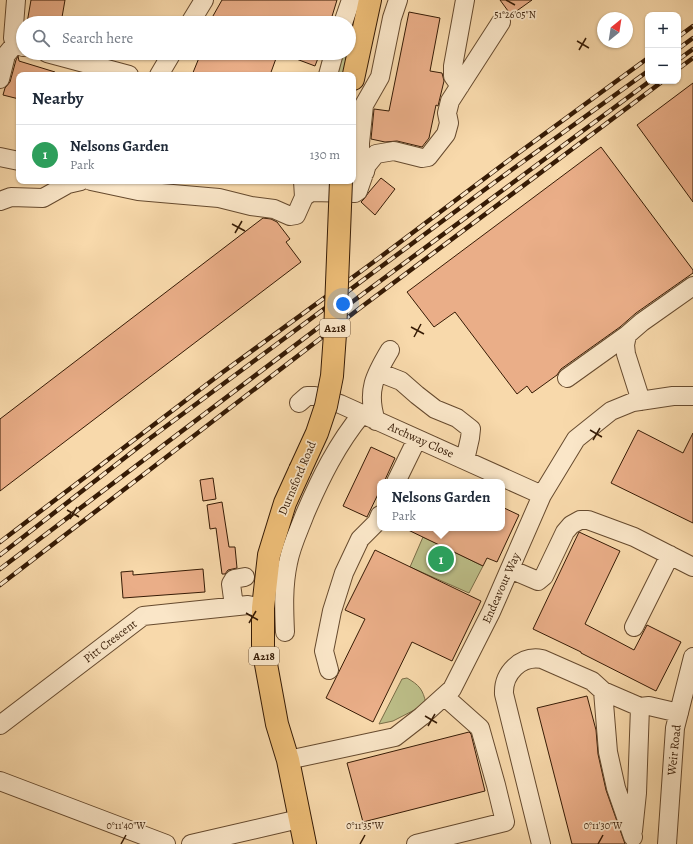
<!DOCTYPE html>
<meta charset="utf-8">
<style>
body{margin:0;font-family:Alegreya,serif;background:#f2f2f3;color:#1f2937}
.controls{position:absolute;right:12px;top:12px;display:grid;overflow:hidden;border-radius:8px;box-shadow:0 1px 3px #0004}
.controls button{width:36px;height:36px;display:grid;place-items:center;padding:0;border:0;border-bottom:1px solid #e0e1e3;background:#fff;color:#1f2937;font:20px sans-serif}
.compass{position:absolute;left:597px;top:12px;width:36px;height:36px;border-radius:50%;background:#fff;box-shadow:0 1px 3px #0004;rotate:30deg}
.you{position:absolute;left:343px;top:304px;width:14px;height:14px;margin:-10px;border:3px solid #fff;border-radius:50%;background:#1a73e8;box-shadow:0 0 0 6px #1a73e833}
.badge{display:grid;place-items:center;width:26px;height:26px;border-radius:50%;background:#7c3aed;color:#fff;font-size:13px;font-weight:700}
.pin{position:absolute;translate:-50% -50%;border:2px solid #fff;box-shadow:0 1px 4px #0006}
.popup{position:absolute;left:377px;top:479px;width:128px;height:52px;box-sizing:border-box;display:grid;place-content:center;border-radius:8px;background:#fff;filter:drop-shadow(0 1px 3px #0005);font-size:13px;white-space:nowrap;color:#747a83}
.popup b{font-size:15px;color:#1f2937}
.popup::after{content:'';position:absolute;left:50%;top:100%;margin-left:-8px;border:8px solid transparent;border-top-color:#fff}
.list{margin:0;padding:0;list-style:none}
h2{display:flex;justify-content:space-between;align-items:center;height:52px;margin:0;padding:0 16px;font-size:17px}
h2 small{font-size:13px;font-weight:400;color:#747a83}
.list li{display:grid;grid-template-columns:26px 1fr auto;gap:12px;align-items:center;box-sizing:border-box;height:60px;padding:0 16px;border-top:1px solid #e0e1e3}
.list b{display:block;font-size:15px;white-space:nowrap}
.list p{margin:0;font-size:13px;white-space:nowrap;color:#747a83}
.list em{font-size:13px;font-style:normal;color:#747a83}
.icon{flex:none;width:22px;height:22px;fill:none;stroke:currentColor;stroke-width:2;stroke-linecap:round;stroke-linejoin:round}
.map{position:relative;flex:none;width:693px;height:844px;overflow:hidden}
.search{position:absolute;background:#fff;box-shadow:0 1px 3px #0004;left:16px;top:16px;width:340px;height:44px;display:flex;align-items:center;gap:10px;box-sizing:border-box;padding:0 14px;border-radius:22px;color:#747a83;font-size:15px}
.panel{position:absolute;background:#fff;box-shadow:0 1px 3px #0004;left:16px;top:72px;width:340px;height:112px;border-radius:8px}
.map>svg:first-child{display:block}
</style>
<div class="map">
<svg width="693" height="844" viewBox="0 0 693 844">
<rect width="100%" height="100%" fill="#f8d9ab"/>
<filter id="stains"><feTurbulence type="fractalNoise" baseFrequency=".005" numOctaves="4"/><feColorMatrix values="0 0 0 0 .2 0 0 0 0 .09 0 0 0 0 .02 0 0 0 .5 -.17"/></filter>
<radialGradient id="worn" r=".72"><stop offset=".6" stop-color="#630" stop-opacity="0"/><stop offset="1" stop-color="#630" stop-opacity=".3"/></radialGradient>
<!-- green -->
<path fill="#bdbf89" stroke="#7a6d47" d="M342 53H347L343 75H336Z
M423 537 483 566 469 593 410 567Z
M407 678C419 685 423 689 426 704L393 721 379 724 402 679Z"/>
<!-- building -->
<path fill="#eaae88" stroke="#361b05" d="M31 0H65L61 23H27Z
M222 0H337L330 23H209Z
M500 0H532L511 15Z
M409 12 440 18 430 71 442 73 444 81 438 106 436 105 429 138 422 147 397 141 385 142 371 139 374 109 389 111Z
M201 53H278L270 75H192Z
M284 53H320L315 66 283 54Z
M18 56 19 61 55 72V75H19V99L3 95 5 88 10 82 16 60Z
M693 83V202L637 125Z
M601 147 693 270V273L636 313 620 327 561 369 557 375 532 393 527 386 517 394 455 312 434 327 407 292Z
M381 178 395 189 375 215 361 202 364 199 369 192Z
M263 218 271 219 277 222 290 239 286 242 301 262 0 491V419Z
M638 430 683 453 693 433V523L611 483Z
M371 447 395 458 384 482H380V490L367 517 343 506Z
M213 478 216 499 203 501 200 480Z
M222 502 229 547H235L237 568 228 570 225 574H222L216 528 210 529 207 505Z
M502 507 519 515 497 562 487 558 483 566 404 528H502Z
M579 532 620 551 585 624 634 650 647 625 681 642 656 691 581 653V652L533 629Z
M375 550 481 601 452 661 412 642 373 722 326 698 365 619 345 610Z
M203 569 205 592 123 598 121 572 133 571V575Z
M587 696 596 730 598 754 606 790 625 844H572L537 708Z
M469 732 471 734 485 791 363 822 347 763Z"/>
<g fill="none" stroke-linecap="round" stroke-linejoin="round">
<!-- minor casing -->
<g stroke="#664a2e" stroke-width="20">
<path id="minor" d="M16 0 13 38 15 44 23 47
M190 23 204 0
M343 23 351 0
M47 53 129 75
M159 75 172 53
M328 75 334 53
M0 79 6 55 15 44
M460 86 453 76V66L465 0
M0 157 19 161
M365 172 360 164V143L364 105 380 77 392 18 398 0
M91 181 138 191 219 198 251 206 274 209 290 216 296 215 304 197 303 181
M304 197 311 192 355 193 358 191 367 165 376 154 394 151 422 158 428 157 446 134 449 123 447 113 450 101 501 22
M0 201 11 197 43 198 68 184 81 181
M378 372 401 381 417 395 435 409 457 418 471 429 470 438 465 460
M567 378 627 335
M641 401 626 354 625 345 627 335 642 322 693 286
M299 403 307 396H315L340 404 542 495
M376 421C366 391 375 375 390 350
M396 482 417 439
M510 569 538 581 544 576 565 532 571 525 580 520H588L634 537 693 567
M234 606 231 584 234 579 245 577
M634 627 670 555
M285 632C284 609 283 586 288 563 291 546 299 530 305 514 320 479 337 444 362 414
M329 670 324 651 332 611 344 573 360 539 377 522 380 515
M603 691 640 707
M0 725 143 616 248 605 263 608
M288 760 395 737 422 716 452 689 491 612 542 495 576 439 611 411 633 402 673 396H693
M0 781 166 844
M633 831 637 793 640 707 649 706 679 713
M191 844 299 819
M416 844 505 822 496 785 480 728 444 696
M541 844 504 694C503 673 521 655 542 659L592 681 603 691 608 752 616 788 633 837
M667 844 675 728 693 657"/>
</g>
<!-- major casing -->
<g stroke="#361b05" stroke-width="24">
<path id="major" d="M353 79 370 0
M300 470 285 503 269 555 263 608V648L277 724 288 760 305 844"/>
</g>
<!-- minor -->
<use href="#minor" stroke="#fae6c8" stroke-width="18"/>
<!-- major -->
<use href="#major" stroke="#ecbc76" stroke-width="22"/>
<!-- rail casing -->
<g stroke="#361b05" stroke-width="4.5">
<path id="rail" d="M678 37 693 26
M678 49 693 38
M678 60 693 49
M678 69 693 58
M0 542 223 372 379 258 517 154 648 58
M0 555 145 442 495 182 648 71
M0 569 364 293 650 81
M0 585 360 308 663 81"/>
</g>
<!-- rail -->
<use href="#rail" stroke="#fae6c8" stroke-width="3" stroke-dasharray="9" stroke-linecap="butt"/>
<!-- major-bridge casing -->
<g stroke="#361b05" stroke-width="24" stroke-linecap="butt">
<path id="major-bridge" d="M300 470 317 433 326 406 332 376 335 334 341 181"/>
</g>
<!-- major-bridge -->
<use href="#major-bridge" stroke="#ecbc76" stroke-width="22"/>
</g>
<!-- ticks -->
<path fill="none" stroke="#361b05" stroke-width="1.5" d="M506 0 515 5M577 41 589 48M579 50 586 38M232 224 245 231M235 233 242 221M411 327 424 334M414 337 421 324M590 430 602 437M593 440 600 428M67 510 79 517M70 519 77 507M246 613 258 620M249 623 256 611M425 716 437 723M428 726 435 714M121 844 126 835M360 844 365 835M598 844 603 835"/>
<g text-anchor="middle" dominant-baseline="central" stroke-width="3.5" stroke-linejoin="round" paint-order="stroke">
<!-- shield labels -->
<g fill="#fae6c8" stroke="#715840" stroke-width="1">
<rect x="320" y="319" width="30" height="18" rx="3"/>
<rect x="249" y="647" width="30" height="18" rx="3"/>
</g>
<g font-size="11" font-weight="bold" fill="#361b05">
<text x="335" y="328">A218</text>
<text x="264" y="656">A218</text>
</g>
<!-- street labels -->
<g font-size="12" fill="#361b05" stroke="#fae6c8">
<text transform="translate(421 440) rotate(24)">Archway Close</text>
<text transform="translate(297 478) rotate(-67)">Durnsford Road</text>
<text transform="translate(501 588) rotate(-66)">Endeavour Way</text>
<text transform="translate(110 641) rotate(-37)">Pitt Crescent</text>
<text transform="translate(674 750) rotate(-84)">Weir Road</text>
</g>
</g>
<g font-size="10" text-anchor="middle" fill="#361b05" stroke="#fae6c8" stroke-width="3.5" stroke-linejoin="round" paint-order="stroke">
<text x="515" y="18">51°26'05"N</text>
<text x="126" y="829">0°11'40"W</text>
<text x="365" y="829">0°11'35"W</text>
<text x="603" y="829">0°11'30"W</text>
</g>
<rect width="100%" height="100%" filter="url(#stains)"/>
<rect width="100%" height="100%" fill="url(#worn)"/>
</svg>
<div class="controls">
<button>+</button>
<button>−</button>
</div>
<svg class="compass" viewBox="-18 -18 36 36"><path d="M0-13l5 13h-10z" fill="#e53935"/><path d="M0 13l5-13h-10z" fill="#747a83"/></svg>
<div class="you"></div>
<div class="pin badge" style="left:441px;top:559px;background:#2e9e5b">1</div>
<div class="popup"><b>Nelsons Garden</b>Park</div>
<div class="search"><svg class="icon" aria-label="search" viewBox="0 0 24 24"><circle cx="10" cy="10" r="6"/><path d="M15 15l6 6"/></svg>Search here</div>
<section class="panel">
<h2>Nearby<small></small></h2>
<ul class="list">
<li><span class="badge" style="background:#2e9e5b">1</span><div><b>Nelsons Garden</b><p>Park</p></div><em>130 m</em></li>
</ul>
</section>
</div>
